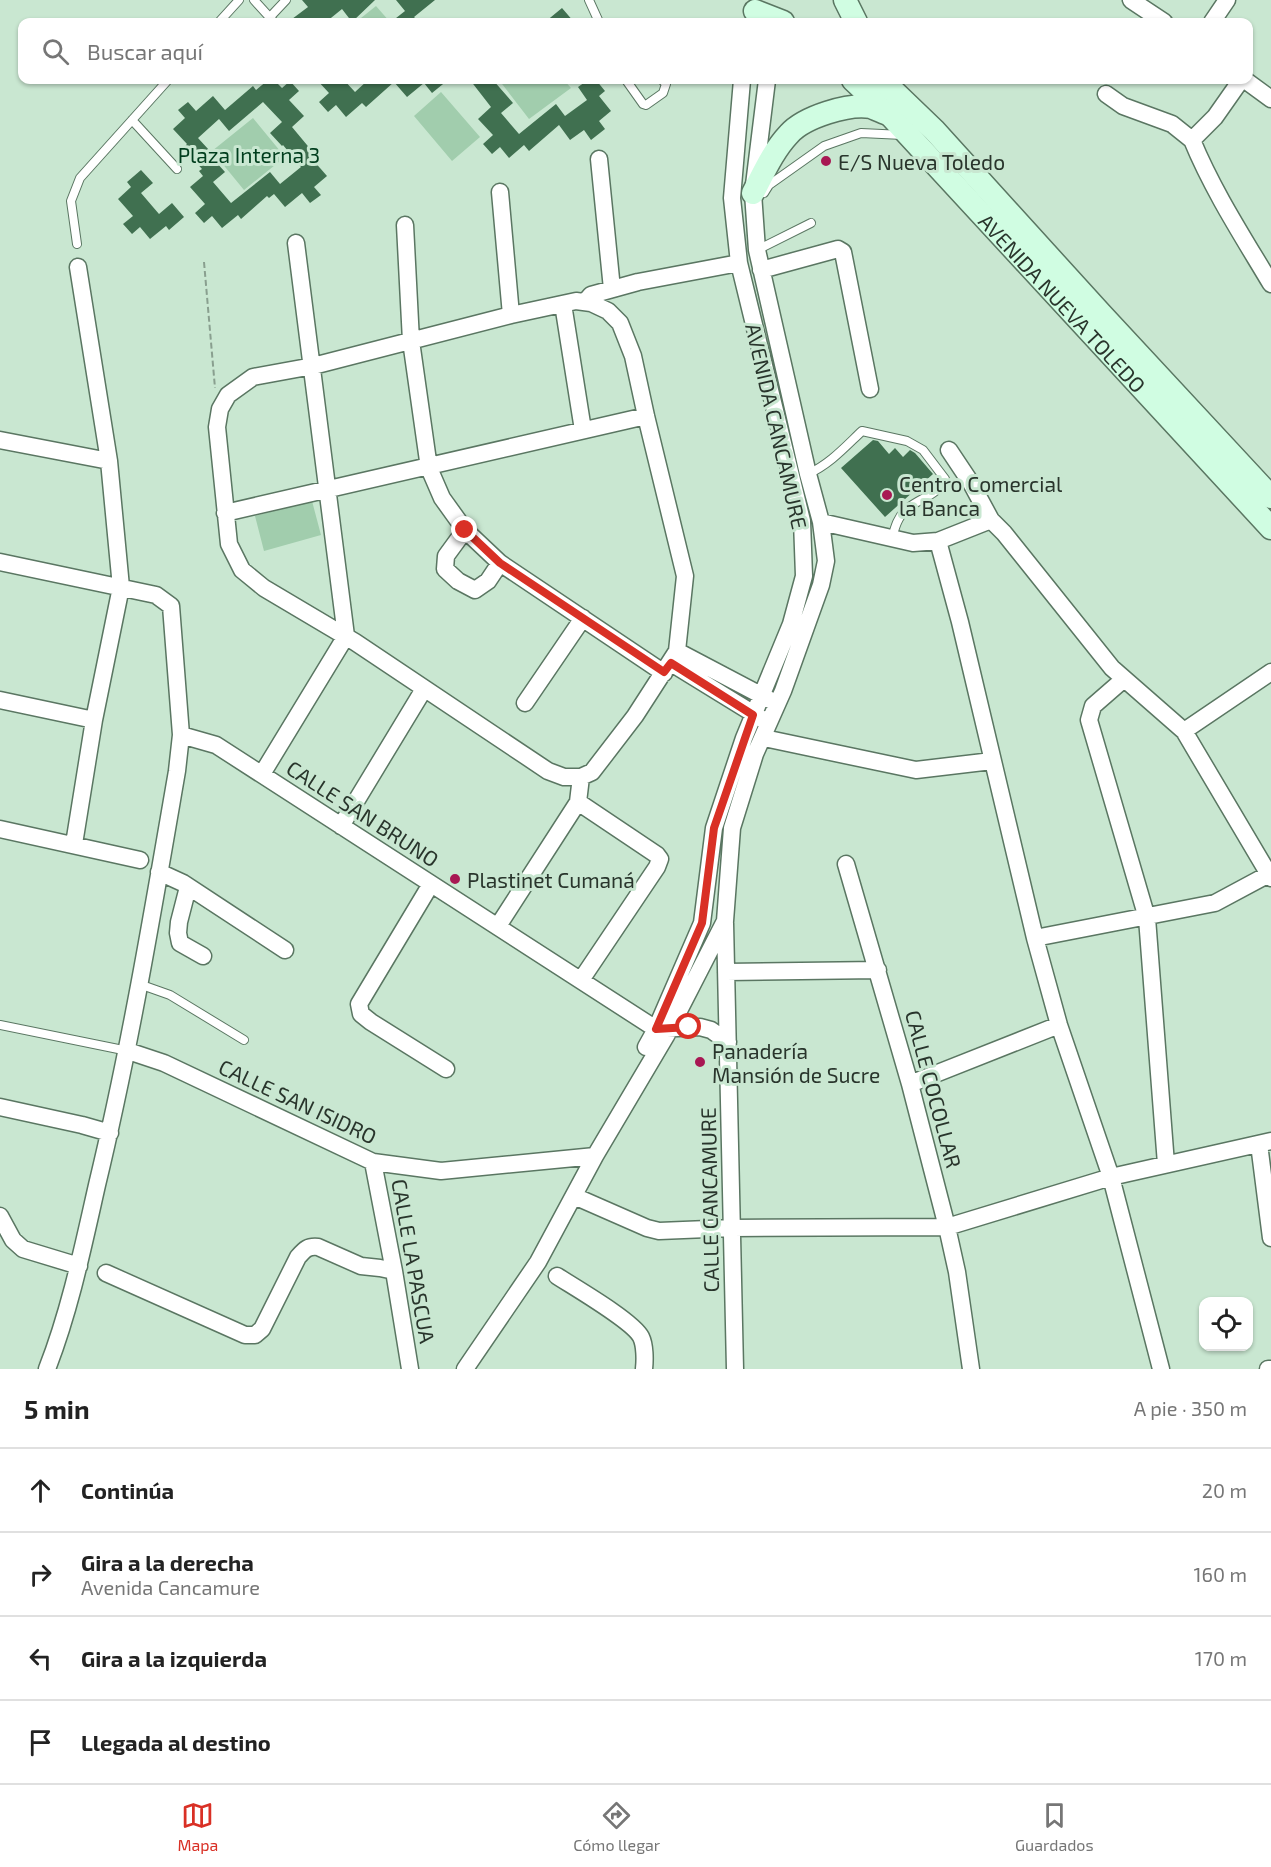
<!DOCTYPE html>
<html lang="es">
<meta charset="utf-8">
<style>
body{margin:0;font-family:"Exo 2",sans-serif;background:#f6f6f6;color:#222}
.controls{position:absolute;right:18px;bottom:18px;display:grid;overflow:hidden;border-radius:12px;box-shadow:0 2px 4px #0004}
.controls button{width:54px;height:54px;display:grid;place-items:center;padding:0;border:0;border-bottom:2px solid #e0e0e0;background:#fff;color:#222;font:30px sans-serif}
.stop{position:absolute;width:18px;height:18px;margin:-14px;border:4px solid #d93025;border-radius:50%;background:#fff}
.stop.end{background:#d93025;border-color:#fff;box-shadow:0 2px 6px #0008}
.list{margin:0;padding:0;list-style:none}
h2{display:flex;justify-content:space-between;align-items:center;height:78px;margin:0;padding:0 24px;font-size:26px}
h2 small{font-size:20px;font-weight:400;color:#767676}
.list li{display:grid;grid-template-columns:39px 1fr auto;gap:18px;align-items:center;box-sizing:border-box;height:84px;padding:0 24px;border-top:2px solid #e0e0e0}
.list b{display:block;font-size:22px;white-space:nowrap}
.list p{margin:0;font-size:20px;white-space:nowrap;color:#767676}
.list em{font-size:20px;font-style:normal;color:#767676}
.icon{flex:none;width:33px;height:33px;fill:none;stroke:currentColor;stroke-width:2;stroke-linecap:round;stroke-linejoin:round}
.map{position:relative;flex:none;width:1271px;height:1369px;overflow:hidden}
.search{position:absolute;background:#fff;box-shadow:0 2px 4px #0004;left:18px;right:18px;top:18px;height:66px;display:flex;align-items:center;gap:15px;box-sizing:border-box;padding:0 21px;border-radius:12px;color:#767676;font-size:22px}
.sheet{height:414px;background:#fff}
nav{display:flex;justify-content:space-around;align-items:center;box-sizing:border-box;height:84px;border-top:2px solid #e0e0e0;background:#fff;font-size:16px;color:#767676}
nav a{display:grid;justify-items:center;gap:3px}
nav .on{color:#d93025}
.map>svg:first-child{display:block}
</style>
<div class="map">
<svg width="1271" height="1369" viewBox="0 0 1271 1369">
<rect width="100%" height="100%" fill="#c9e7d1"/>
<!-- green -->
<path fill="#a1cdad" d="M376 6 390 22H356Z
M499 80H564L571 88 529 119Z
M441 92 480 137 452 161 414 116Z
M253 118 285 157 244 190 212 151Z
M312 501 321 535 264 551 255 516Z"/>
<!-- building -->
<path fill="#407050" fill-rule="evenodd" d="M302 0H375L352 22 342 9 326 22H288L308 7Z
M396 0H435L414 17 419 22H391L405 11Z
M562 8 574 22H545Z
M268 80H274L282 88 290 81 299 91 289 100 304 116 292 127 317 157 313 160 327 176 314 187 321 195 310 203 302 193 285 207 274 194 269 198 267 196 241 219 238 215 222 228 212 216 204 223 195 213 205 204 190 187 203 176 199 171 202 169 183 148 187 144 173 129 185 118 178 110 188 102 196 111 213 96 225 110 253 86 256 90ZM263 102 282 122 270 133 282 146 283 145 301 167 280 184 270 172 231 203 213 182 225 172 207 152 209 150 198 138 219 119 229 131Z
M317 80H344L355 92 368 80H448L432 93 424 83 407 97 394 82 366 107 362 103 346 117 336 105 328 112 319 102 329 93Z
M470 80H493L513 103 501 113 519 134 556 104 565 116 587 100 578 87 588 80H596L605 91 599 96 611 111 599 121 605 129 591 140 584 130 570 140 559 125 529 151 524 145 509 158 500 147 492 154 483 144 493 135 478 119 491 107Z
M141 170 153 183 141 193 159 214 172 203 184 217 169 230 166 226 150 239 140 227 132 234 123 224 133 216 118 199 131 187 127 182Z
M873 440 878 441 889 454 895 448 903 457 910 450 915 453 933 474 885 517 841 468Z"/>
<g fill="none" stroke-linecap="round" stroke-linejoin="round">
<!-- service casing -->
<g stroke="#5a7662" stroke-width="10">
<path id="service" d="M254 0 274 22
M589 0 599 22
M270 17 286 0
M219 22 239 0
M626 80 643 104 646 105 663 93 666 84 662 80
M132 120 177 169
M764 193 769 185 824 146 861 133 903 135
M77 244 71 201 80 178 168 80
M757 250 811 223
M808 474C830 464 845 447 862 431L907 441 923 450 945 479C937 496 921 497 907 509 898 516 895 527 892 538
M139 984 170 995 244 1040
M0 1025 128 1051"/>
</g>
<!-- minor casing -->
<g stroke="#5a7662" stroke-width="19">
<path id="minor" d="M1131 0 1164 22
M1212 22 1227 0
M1241 80 1215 117 1192 140C1213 191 1243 237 1271 284
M1245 80 1271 99
M1106 94 1123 106 1172 124 1192 140
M599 159 612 289
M500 192 511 315
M405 225 411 341 429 468 442 498 465 530 500 563 664 673
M761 270 838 249 843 252 870 389
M576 301 591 303 608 311 620 323 633 356 646 416 685 576 677 651 635 716 592 772 581 777H564L548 771 355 642 264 588 242 570 229 544 217 427 220 409 228 395 253 377 313 366 511 315Z
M585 302 591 295 638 282 739 263
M563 304 583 430
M0 440 109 461
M949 450 971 483 991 520
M225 513 646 416
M821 522 913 543 938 541 991 520 1004 533 1112 668 1184 731 1271 878
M465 530 446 556 445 569 458 581 475 590 488 581 500 563
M938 541 960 622 1035 938 1059 1025 1111 1177 1161 1369
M0 562 156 595 171 606 181 735 177 771C153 910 130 1048 97 1185 83 1247 70 1310 47 1369
M677 651 772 701
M671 663 762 719
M1124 679 1093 706 1089 720 1147 918 1166 1164
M0 700 94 720
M525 703 583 618
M1184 731 1271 672
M181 735 216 745 656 1029 700 1027 711 1030 728 1042
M764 738 916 770 992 761
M262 774 346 636 296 243
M578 802 657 855 660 859 657 867 581 980
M341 826 424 689
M0 829 140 860
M74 844 94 720 121 587 109 461 78 267
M846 864 910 1084 947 1227 957 1272 971 1369
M159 872 183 883 285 950
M431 884 359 1004 361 1014 371 1022 446 1069
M188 887 179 922 178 933 180 943 203 956
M725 923 735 1369
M498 926 578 802 581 777
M1035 938 1215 903 1269 874
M726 972 878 970
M646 1047 656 1029 702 923 714 828 744 738 791 624 804 576 802 521 739 263 732 198 742 80
M128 1051 164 1063 373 1162 441 1171 595 1156
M910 1084 1059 1025
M0 1107 82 1125 110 1133
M1259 1144 1271 1238
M373 1162 394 1271 410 1369
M574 1196 647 1228 659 1231 732 1228 947 1227 1111 1177 1271 1141
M0 1216 13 1240 23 1249 79 1266
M106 1273 245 1335H255L262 1329 298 1257C305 1249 308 1246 318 1247L361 1266 380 1268 394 1271
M557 1276C574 1287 633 1321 641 1337 645 1345 645 1360 644 1369
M465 1369 538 1262 595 1156 666 1036 725 921 732 828 755 754 783 691 821 585 826 561 821 522 808 474 757 250 753 193 767 80
M1268 1369H1271"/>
</g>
<!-- secondary casing -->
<g stroke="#5a7662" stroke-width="25">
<g id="secondary">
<path d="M845 0 856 22"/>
<path d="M755 11 783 22"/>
<path id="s1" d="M853 80 890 115 1271 528"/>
<path d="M882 80 934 130 1101 314 1271 497"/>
<path d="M753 193C764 172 773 151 789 134 804 117 849 103 871 107 876 109 882 112 888 114"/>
</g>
</g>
<!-- path -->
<path stroke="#899f8f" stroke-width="2" stroke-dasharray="6 3" stroke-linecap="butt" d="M204 262 215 388"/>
<!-- service -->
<use href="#service" stroke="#fff" stroke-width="8"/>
<!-- minor -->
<use href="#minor" stroke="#fff" stroke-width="16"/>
<!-- secondary -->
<use href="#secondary" stroke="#d0fde2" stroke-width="22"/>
</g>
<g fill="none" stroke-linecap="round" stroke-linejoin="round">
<!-- route -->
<path stroke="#d93025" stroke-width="8" d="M465 530 500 563 664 672 671 663 753 715 714 828 702 923 656 1029 689 1027"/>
</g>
<!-- markers -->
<g fill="#a81753" stroke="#c9e7d1" stroke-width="2">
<circle cx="826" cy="161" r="6"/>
<circle cx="887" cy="495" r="6"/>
<circle cx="455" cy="879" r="6"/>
<circle cx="700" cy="1062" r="6"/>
</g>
<g text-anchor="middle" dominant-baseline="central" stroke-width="6" stroke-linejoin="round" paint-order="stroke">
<!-- park labels -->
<g font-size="21" fill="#003e1d" stroke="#c9e7d1">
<text x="249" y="154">Plaza Interna 3</text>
</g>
<!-- poi labels -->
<g font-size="21" fill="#29352c" stroke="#c9e7d1" text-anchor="start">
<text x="838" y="161">E/S Nueva Toledo</text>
<text x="899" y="483">Centro Comercial<tspan x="899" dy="24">la Banca</tspan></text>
<text x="467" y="879">Plastinet Cumaná</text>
<text x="712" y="1050">Panadería<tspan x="712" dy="24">Mansión de Sucre</tspan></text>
</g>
<!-- street labels -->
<g font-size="21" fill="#29352c" stroke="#c9e7d1">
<text stroke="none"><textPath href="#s1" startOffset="306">AVENIDA NUEVA TOLEDO</textPath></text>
<text transform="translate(777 426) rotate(77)">AVENIDA CANCAMURE</text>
<text transform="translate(363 813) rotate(33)">CALLE SAN BRUNO</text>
<text transform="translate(934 1089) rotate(75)">CALLE COCOLLAR</text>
<text transform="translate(298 1101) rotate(25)">CALLE SAN ISIDRO</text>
<text transform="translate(709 1200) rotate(-91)">CALLE CANCAMURE</text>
<text transform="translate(414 1261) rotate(80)">CALLE LA PASCUA</text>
</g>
</g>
</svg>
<div class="controls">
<button><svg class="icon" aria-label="locate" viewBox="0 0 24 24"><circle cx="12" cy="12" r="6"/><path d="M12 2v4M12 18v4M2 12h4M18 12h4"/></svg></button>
</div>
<div class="stop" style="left:689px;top:1027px"></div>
<div class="stop end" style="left:465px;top:530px"></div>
<div class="search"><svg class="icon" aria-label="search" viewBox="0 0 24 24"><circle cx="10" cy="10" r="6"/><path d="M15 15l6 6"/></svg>Buscar aquí</div>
</div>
<section class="sheet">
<h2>5 min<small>A pie · 350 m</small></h2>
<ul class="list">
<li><svg class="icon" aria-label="ahead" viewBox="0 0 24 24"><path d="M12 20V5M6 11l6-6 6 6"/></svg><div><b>Continúa</b></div><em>20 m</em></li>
<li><svg class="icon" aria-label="right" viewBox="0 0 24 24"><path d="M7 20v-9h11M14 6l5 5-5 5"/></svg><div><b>Gira a la derecha</b><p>Avenida Cancamure</p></div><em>160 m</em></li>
<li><svg class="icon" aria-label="left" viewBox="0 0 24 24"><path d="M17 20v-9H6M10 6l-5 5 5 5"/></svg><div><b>Gira a la izquierda</b></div><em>170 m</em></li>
<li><svg class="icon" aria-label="arrive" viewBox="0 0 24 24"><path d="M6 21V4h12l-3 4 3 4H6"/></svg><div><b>Llegada al destino</b></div></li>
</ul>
</section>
<nav>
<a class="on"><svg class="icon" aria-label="map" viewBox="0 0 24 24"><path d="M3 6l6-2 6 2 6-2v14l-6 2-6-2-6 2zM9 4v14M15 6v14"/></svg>Mapa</a>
<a><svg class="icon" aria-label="directions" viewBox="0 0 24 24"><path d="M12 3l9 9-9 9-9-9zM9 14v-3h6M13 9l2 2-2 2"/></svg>Cómo llegar</a>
<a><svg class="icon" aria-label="saved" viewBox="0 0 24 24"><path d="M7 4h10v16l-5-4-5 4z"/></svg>Guardados</a>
</nav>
